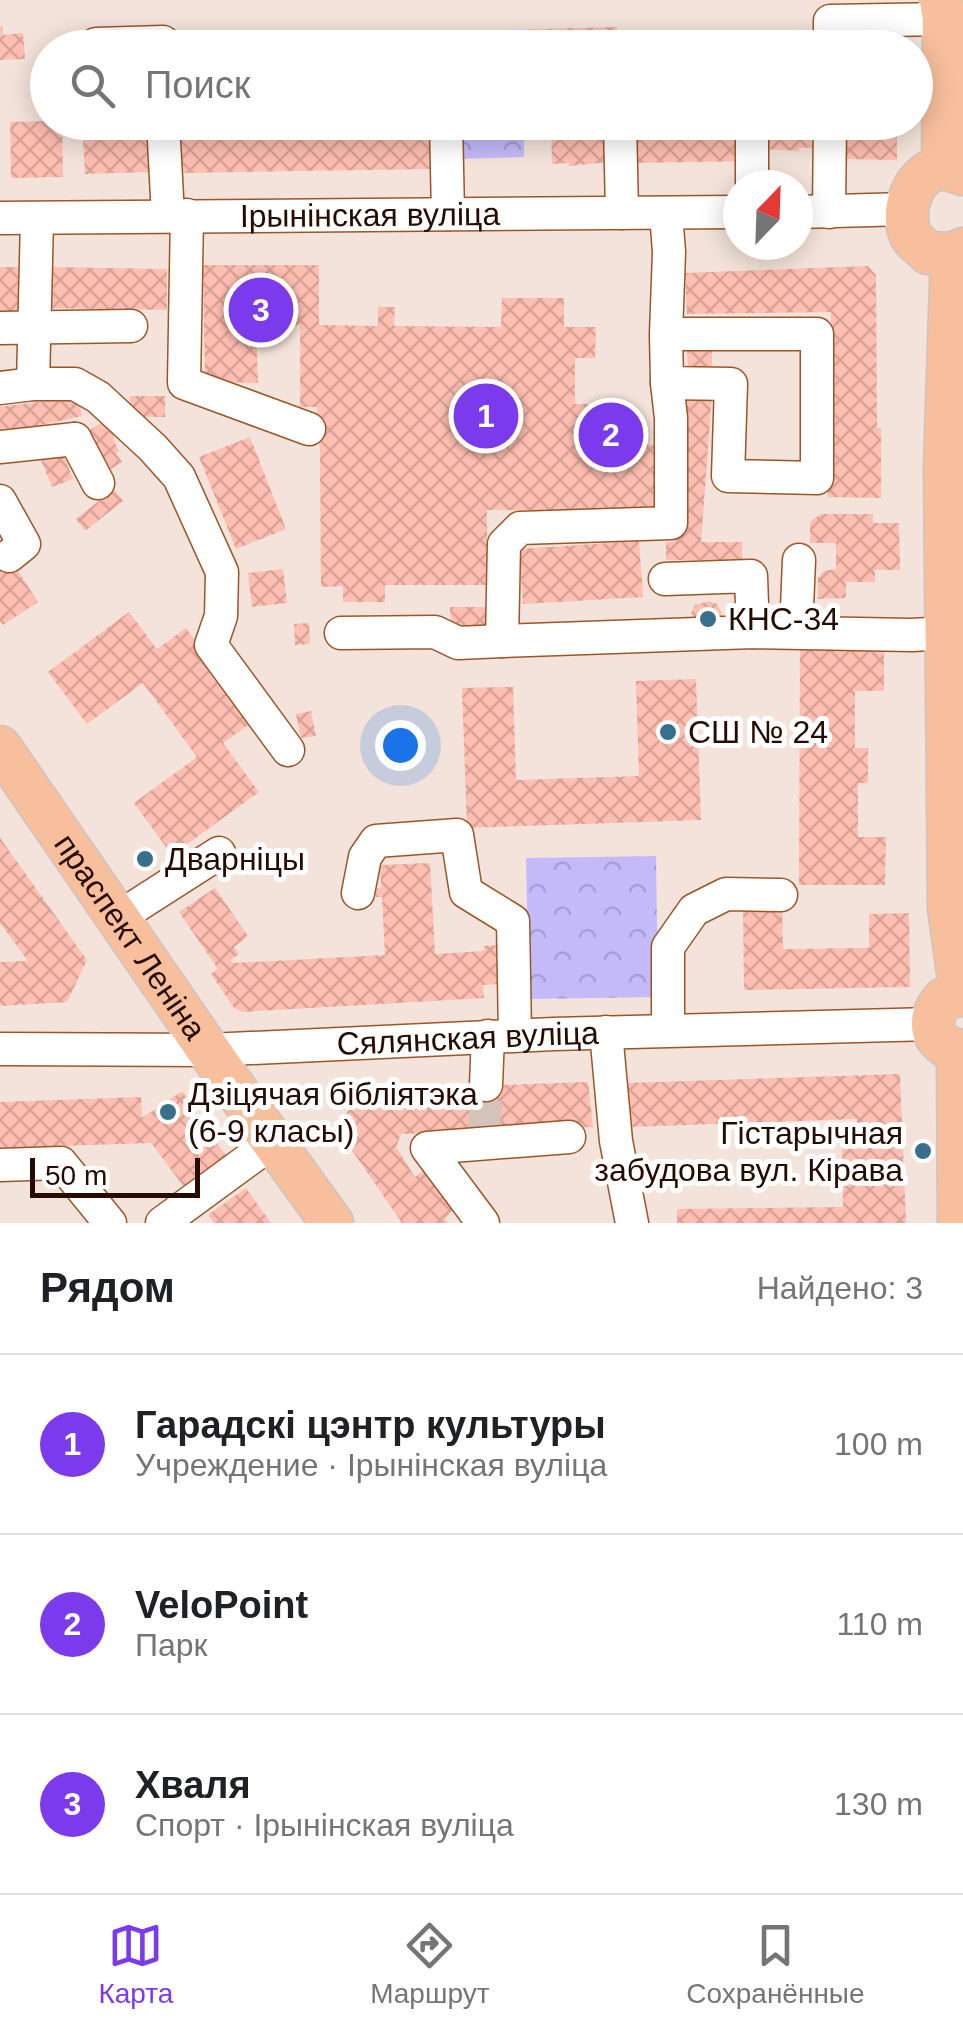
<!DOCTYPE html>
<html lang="ru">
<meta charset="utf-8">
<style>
body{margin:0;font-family:Helvetica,sans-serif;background:#f6f6f6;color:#202124}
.compass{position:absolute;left:723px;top:170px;width:90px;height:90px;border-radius:50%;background:#fff;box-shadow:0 5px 25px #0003;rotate:23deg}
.scale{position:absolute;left:30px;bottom:25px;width:170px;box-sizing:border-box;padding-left:10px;border:5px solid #260b00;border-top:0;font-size:28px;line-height:35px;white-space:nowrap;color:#260b00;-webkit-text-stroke:8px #fff;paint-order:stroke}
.you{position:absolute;left:400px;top:745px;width:35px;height:35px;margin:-25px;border:8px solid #fff;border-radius:50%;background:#1a73e8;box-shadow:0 0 0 15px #1a73e833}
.badge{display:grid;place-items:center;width:65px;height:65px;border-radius:50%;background:#7c3aed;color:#fff;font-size:32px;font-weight:700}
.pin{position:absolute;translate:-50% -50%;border:5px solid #fff;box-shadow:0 2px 10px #0006}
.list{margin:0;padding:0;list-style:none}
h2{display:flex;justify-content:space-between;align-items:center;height:130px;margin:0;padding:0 40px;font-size:42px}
h2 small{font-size:32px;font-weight:400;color:#757577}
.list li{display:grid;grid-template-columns:65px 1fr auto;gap:30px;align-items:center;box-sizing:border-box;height:180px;padding:0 40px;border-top:2px solid #e0e0e0}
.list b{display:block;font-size:38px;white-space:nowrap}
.list p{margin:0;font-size:32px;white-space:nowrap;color:#757577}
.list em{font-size:32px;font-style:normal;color:#757577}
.icon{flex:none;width:55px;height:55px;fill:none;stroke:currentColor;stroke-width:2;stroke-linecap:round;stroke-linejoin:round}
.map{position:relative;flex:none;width:963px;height:1223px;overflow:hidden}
.search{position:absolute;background:#fff;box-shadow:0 5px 25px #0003;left:30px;right:30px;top:30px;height:110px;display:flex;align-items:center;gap:25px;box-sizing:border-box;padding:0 35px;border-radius:55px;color:#757577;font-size:38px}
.sheet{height:670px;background:#fff}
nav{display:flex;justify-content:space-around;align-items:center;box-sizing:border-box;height:140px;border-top:2px solid #e0e0e0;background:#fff;font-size:28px;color:#757577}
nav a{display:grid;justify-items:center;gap:5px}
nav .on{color:#7c3aed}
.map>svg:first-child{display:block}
</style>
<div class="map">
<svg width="963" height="1223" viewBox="0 0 963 1223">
<defs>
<pattern id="park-crowns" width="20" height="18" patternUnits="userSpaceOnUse" patternTransform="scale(2.5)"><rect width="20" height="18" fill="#c4baf9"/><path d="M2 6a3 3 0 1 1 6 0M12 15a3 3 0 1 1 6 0" fill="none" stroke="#a89fd4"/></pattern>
<pattern id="building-cross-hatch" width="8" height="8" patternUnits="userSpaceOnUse" patternTransform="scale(2.5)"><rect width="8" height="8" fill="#febeb1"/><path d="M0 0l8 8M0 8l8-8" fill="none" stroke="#daa296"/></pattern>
</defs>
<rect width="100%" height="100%" fill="#f3e3da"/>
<!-- park -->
<path fill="url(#park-crowns)" d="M453 123H524V157L453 159Z
M579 424 643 425V445H579Z
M656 856 658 997 529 999 526 858Z"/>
<!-- building -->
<path fill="url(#building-cross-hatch)" d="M3 26V35L23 33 25 59 0 60V27Z
M846 26 898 27V48H846Z
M617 27 618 48H439L438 32Z
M375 41H426V48H375Z
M48 121 62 122 63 177 11 178 10 122Z
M82 122H150L151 172 85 174Z
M434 122 435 169 181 173 180 125Z
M551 122H607L608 162 569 166V163L552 164Z
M749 122 750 161 629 163 628 123Z
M763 122H821V147L799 148V151L764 149Z
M846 122H897V160L846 159Z
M203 265H319V325L378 326V307H395L394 326 501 327 502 298H564V327H596L595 358H575V404H599V425L579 424V445H666V511L487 510V585H385V602H343V586L321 587 320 453 317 407H300V325L256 326 258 383 205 381Z
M868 266 876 275 877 428H881V498L828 497V429H832L831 312 687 314 685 273Z
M0 267H19V314H0Z
M46 267 167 269V310L46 308Z
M712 344V371H688L687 345Z
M688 392 712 394 701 542H742V560H666V542H675L681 510 682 404Z
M130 396H165V417H130Z
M78 397 82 416 32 427 0 429V407Z
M105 421 115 438 113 439 119 451 116 453 122 462 108 471 86 432Z
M250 437 286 529 236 549 199 457Z
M62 451 73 479 52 487 41 460Z
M114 489 123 501 85 531 76 519Z
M821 514H873V523H899L900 570H875V582H846V598L818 599V578L824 571 836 569V543H810V522Z
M639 541 643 597 523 604 519 549Z
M0 543 38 602 3 625 0 621Z
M283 569 287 603 252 607 248 573Z
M709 601 717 604 722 613 719 627 700 625 691 613 695 605Z
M450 607H486V625H451Z
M129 612 157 649 186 628 254 721 223 743 259 792 172 855 134 803 197 757 143 683 87 724 48 672Z
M309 623 310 644 295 645 294 624Z
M800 650H884V691H855V748H868V783H858V837H886L885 885H799Z
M696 679 701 820 467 828 462 688 513 687 516 780 639 776 636 681Z
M311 711 316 736 301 738 296 714Z
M0 838 87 960 67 1002 0 1006V962L28 961 0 923Z
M430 863 435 954 484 951V946L502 945 499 984 483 985 484 998 243 1012 234 1008 211 974 218 969 179 912 215 888 248 936 234 947 239 954 231 960 233 963 385 955 382 897H376L375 888H381L380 865Z
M743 907H782L783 949 869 948V914L909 913 910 987 744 990Z
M900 1074 906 1223H677V1209L843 1207 842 1145H858L857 1119 630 1127 628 1083Z
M588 1082 593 1127 401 1134 396 1147 415 1177 427 1168 456 1206 445 1219 448 1223H402L338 1130 359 1090Z
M182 1091 229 1160 188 1192 151 1143 0 1148V1102L141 1097 142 1118Z
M246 1188 271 1223H214L208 1215Z"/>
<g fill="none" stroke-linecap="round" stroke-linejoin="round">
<!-- minor-tunnel -->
<path stroke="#d4c3b9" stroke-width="32" stroke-dasharray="32 16" stroke-linecap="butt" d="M484 1132 486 1085"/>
<!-- minor casing -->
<g stroke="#9b5627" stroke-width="35">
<g id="minor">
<path d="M96 44 163 42V48"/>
<path d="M830 48V21L944 19"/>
<path d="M163 122 168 216"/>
<path d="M446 122 448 214"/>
<path d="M620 122 622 213"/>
<path d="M752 185V122"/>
<path d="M798 212 907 209"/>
<path d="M829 212 830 122"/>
<path d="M666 213 669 252 666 334H817V478L728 476 731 384 667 383 666 334"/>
<path d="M187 215 184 383 309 429"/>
<path id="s1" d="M0 218 738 212"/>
<path d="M37 219 33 384H75L98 397 153 448 179 477 222 572 221 616 211 645 288 750"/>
<path d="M0 328 131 326"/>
<path d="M0 388 33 384"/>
<path d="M75 439 98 483"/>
<path d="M0 447 75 439"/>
<path d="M0 501 24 544 9 556"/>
<path d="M665 579 751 576 753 632"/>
<path d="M796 632 799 560"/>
<path d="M341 633 435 632 458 643 502 641 504 544 520 528 671 523V418L667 383"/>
<path d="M502 641 753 632 912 635 963 632"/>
<path d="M358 893 365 857 376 841 457 835 466 892 513 921 515 1035"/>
<path d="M119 917 219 853"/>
<path d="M668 1030V947L694 910 726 894 781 895"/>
<path d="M606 1032 616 1141 632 1223"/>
<path id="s2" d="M0 1049 209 1050 554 1034 932 1024"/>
<path d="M486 1085 488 1036"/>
<path d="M0 1165 61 1163 110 1223"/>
<path d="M162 1223 274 1141"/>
<path d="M483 1223 427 1148 569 1137"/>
</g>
</g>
<!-- major casing -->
<g stroke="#cbc4c2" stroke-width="45">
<g id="major">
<path d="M941 0 944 19 943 168"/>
<path d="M963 174C956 172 947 168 939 169 912 173 900 213 911 236 914 242 924 248 928 253L952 254 963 249"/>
<path d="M952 254 945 466 949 908 961 994"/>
<path id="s3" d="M0 747 233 1086 332 1223"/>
<path d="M963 994 944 999C923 1022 933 1048 963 1051"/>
<path d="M958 1051 959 1223"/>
</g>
</g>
<!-- minor -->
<use href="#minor" stroke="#fff" stroke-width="32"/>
<!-- major -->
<use href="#major" stroke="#f7bf9c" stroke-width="42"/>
</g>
<!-- markers -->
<g fill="#386f8a" stroke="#fff" stroke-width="4">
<circle cx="708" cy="619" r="10"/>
<circle cx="668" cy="732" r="10"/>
<circle cx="145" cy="859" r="10"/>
<circle cx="168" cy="1112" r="10"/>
<circle cx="923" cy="1151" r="10"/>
</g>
<g text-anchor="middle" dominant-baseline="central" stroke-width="10" stroke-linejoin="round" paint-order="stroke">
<!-- street labels -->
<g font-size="32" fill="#260b00" stroke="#fff">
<text stroke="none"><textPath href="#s1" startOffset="370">Ірынінская вуліца</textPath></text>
<text stroke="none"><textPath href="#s3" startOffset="230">праспект Леніна</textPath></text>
<text stroke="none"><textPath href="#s2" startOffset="468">Сялянская вуліца</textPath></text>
</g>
<!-- poi labels -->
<g font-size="32" fill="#260b00" stroke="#fff" text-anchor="start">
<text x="728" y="619">КНС-34</text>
<text x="688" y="732">СШ № 24</text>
<text x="165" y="859">Дварніцы</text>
<text x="188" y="1094">Дзіцячая бібліятэка<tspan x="188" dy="37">(6-9 класы)</tspan></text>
<text x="903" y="1133" text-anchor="end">Гістарычная<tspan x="903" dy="37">забудова вул. Кірава</tspan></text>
</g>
</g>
</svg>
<svg class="compass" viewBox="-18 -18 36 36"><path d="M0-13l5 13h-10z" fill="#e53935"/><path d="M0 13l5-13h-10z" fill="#757577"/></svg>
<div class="scale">50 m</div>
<div class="you"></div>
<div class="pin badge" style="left:486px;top:416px">1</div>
<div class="pin badge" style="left:611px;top:435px">2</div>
<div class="pin badge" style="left:261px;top:310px">3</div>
<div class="search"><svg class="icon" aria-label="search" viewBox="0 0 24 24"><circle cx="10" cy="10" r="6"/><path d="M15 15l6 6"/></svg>Поиск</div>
</div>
<section class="sheet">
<h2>Рядом<small>Найдено: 3</small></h2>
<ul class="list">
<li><span class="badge">1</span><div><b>Гарадскі цэнтр культуры</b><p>Учреждение · Ірынінская вуліца</p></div><em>100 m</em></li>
<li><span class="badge">2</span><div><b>VeloPoint</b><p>Парк</p></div><em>110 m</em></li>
<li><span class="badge">3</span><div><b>Хваля</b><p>Спорт · Ірынінская вуліца</p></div><em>130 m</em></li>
</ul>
</section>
<nav>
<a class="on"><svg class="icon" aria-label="map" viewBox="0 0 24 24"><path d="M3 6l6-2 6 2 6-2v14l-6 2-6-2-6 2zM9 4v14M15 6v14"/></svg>Карта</a>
<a><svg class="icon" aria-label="directions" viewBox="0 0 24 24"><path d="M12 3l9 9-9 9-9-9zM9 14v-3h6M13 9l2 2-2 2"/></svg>Маршрут</a>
<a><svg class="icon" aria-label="saved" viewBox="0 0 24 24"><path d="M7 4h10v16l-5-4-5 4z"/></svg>Сохранённые</a>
</nav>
